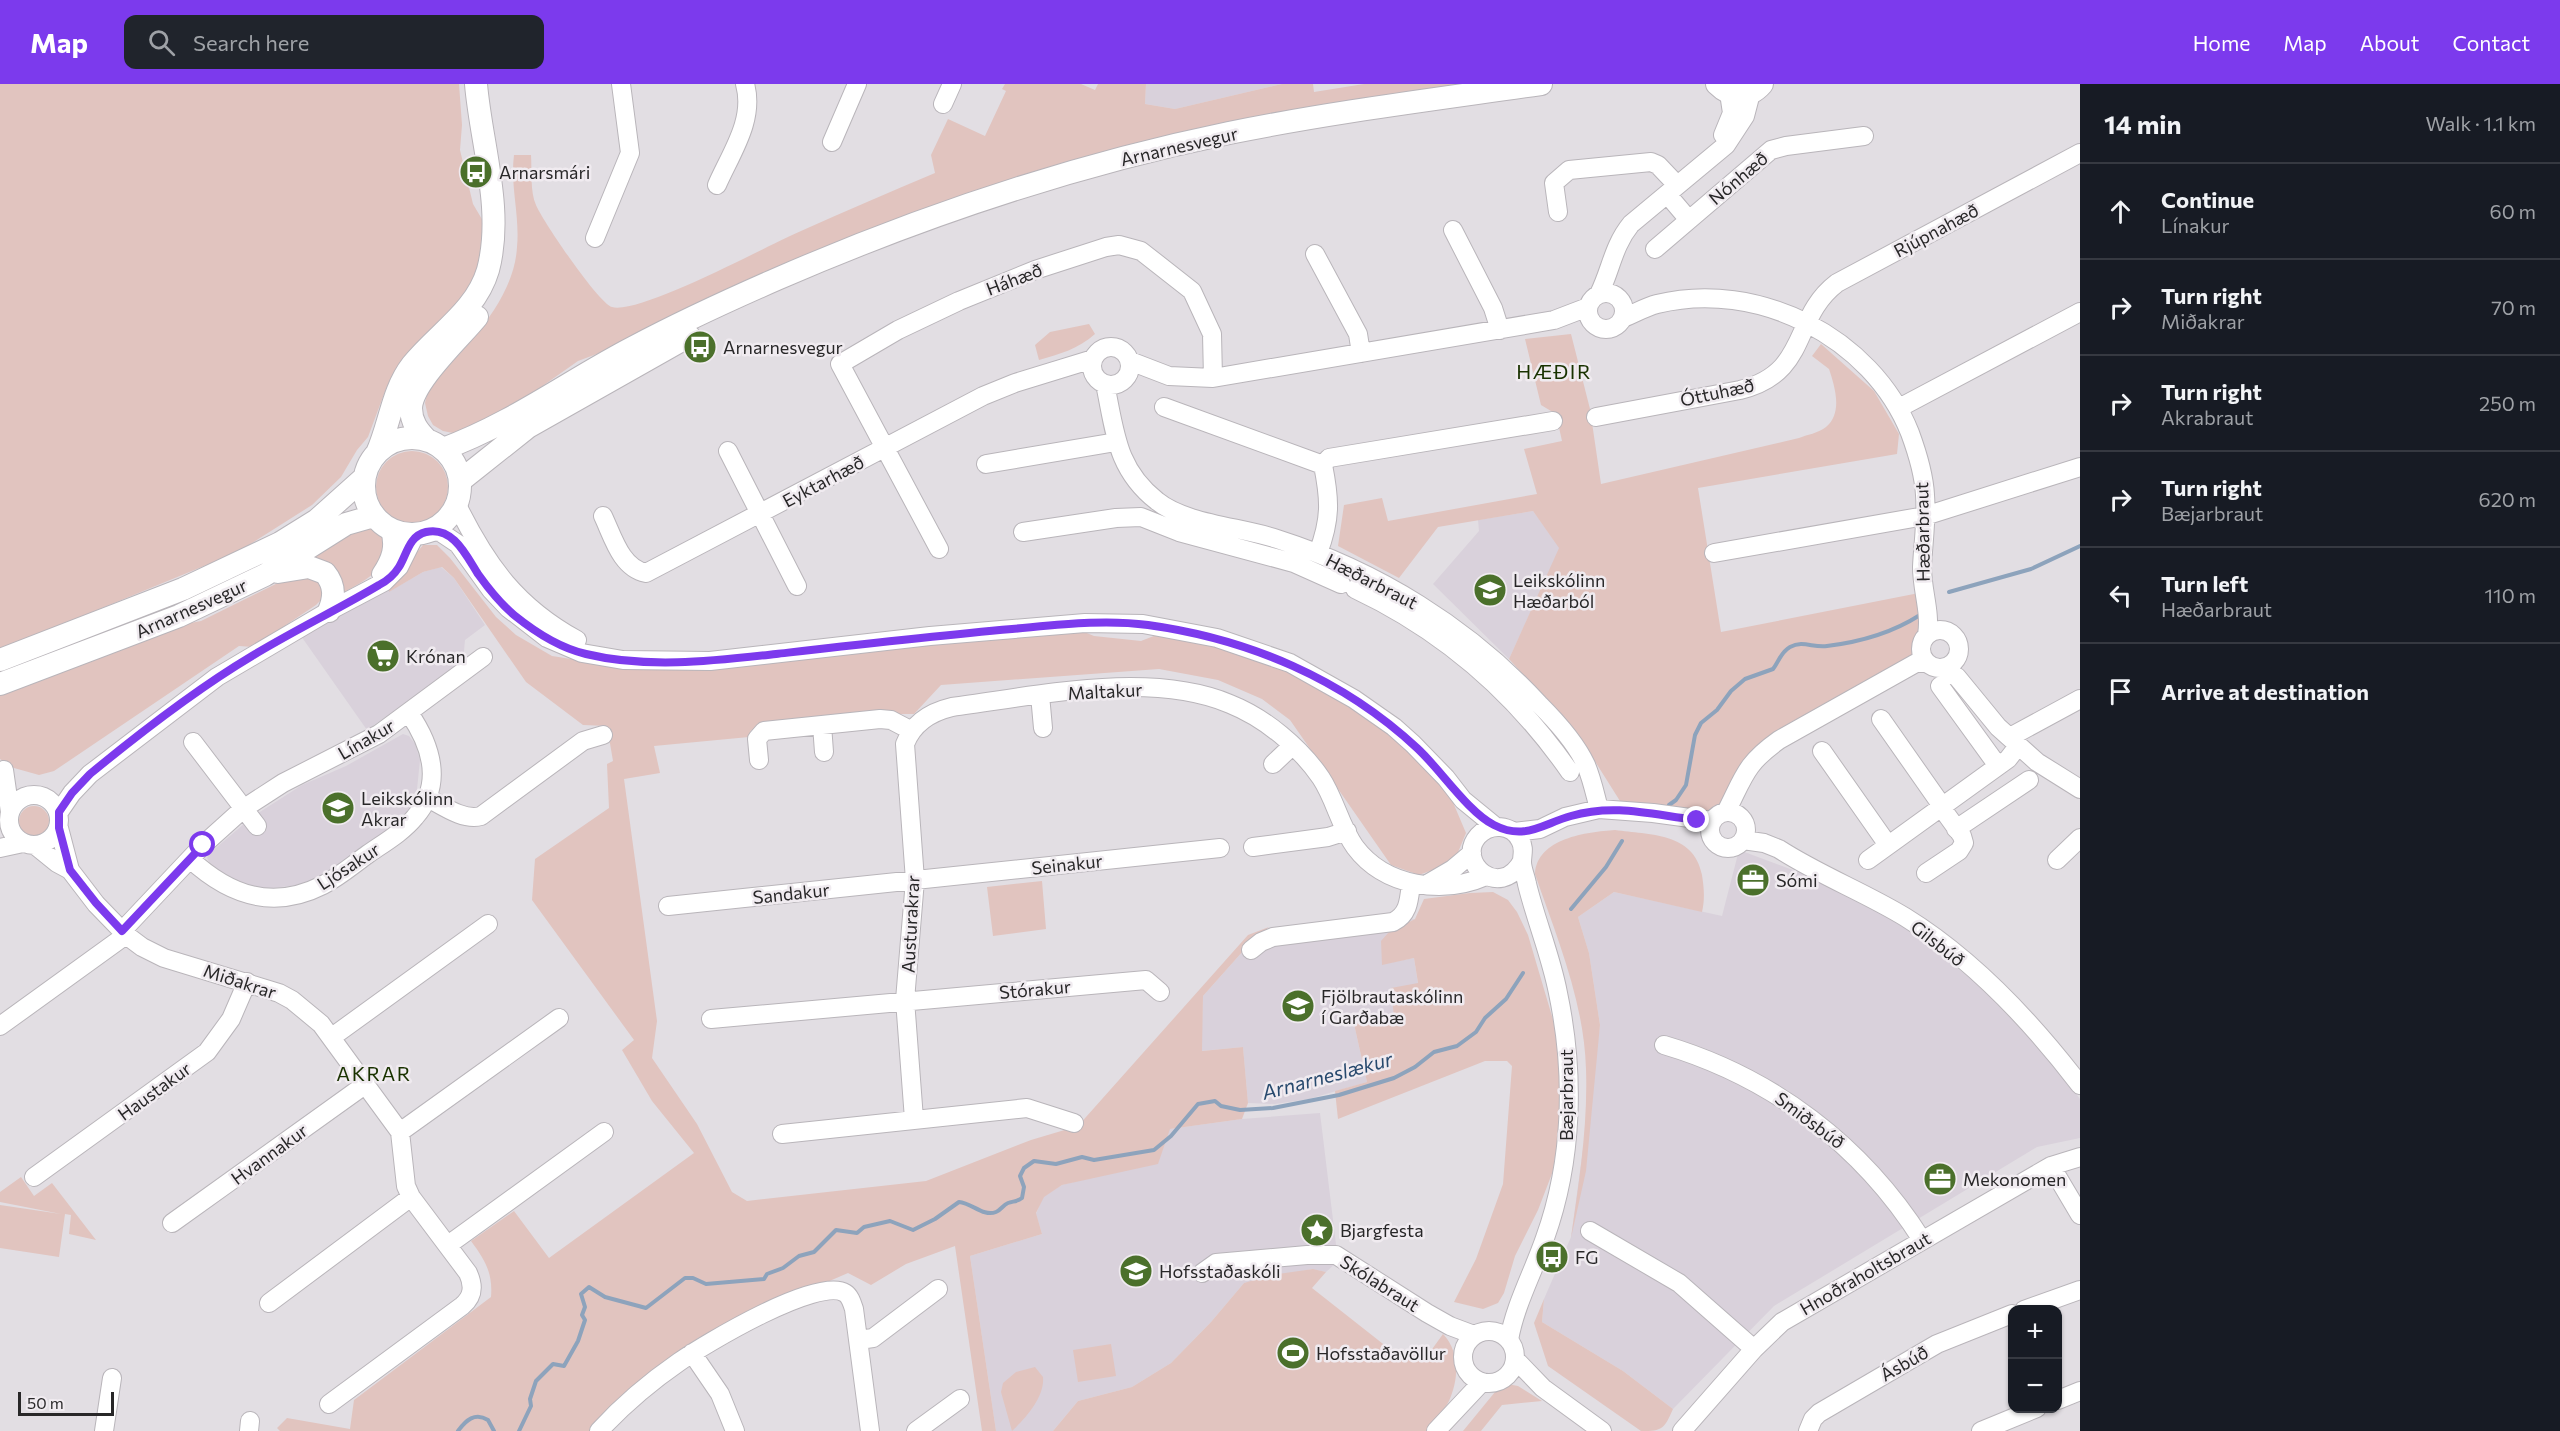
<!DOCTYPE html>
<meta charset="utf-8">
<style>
body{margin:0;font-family:Commissioner,sans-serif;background:#20242c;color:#f1f3f6}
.controls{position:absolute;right:18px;bottom:18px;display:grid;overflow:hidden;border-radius:12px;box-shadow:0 2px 4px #0004}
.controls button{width:54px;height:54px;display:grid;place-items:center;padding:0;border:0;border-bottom:2px solid #363941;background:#171b24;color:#f1f3f6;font:30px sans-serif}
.scale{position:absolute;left:18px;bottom:15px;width:96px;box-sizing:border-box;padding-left:6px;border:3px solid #282728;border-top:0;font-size:16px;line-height:21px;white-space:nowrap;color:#282728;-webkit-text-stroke:4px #f0ebf0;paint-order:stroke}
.stop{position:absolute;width:18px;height:18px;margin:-14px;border:4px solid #7c3aed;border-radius:50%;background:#fff}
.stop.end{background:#7c3aed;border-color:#fff;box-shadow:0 2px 6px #0008}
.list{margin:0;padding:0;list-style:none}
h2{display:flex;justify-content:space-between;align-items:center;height:78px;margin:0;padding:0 24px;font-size:26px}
h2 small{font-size:20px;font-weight:400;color:#9ea1a6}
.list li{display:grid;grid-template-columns:39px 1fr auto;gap:18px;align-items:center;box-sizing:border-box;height:96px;padding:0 24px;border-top:2px solid #363941}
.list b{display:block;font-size:22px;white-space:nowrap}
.list p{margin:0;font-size:20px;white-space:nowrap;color:#9ea1a6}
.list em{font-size:20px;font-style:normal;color:#9ea1a6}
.icon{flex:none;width:33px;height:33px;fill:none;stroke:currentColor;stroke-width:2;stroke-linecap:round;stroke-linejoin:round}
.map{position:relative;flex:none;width:2080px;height:1347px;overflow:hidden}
header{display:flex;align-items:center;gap:36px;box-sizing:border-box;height:84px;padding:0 30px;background:#7c3aed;color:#fff}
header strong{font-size:28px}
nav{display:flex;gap:33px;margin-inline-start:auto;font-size:21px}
.search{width:420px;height:54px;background:#20242c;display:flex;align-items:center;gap:15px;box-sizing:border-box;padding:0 21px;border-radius:12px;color:#9ea1a6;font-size:22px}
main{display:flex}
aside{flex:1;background:#171b24}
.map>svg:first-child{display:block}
</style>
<header>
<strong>Map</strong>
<div class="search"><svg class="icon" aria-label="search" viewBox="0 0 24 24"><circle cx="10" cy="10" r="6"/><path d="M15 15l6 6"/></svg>Search here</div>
<nav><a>Home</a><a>Map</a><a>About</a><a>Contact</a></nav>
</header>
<main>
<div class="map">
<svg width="2080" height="1347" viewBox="0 0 2080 1347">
<rect width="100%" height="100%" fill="#e2dee3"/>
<!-- built -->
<path fill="#d9d1db" d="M1146 0H1282L1175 25 1145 20Z
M1533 427 1560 464 1509 575 1433 500 1479 447 1478 436Z
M441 483 454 494 485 541 465 556 463 578 367 646 301 552 389 503 390 507 423 488Z
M403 650 409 652 415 660 420 676 416 715 400 737 321 793 297 801 265 805 246 803 211 782 207 774 210 769 252 733 302 701 346 682Z
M1739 766 1823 797 1884 828 1996 914 2045 968 2080 1015V1054L2037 1063 1774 1222 1673 1325 1623 1287 1542 1238 1544 1215 1571 1153 1600 941 1589 869 1578 833 1614 808 1722 832Z
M1415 835 1389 848 1382 880 1414 874 1418 900 1394 933 1354 940 1367 998 1309 1015 1275 1020 1248 1019 1243 963 1201 967 1203 912 1252 857 1349 840Z
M1320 1029 1338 1177 1326 1188 1312 1185 1244 1199 1211 1238 1171 1279 1132 1303 1078 1317 1053 1347H996L970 1172 1042 1150 1036 1130 1043 1113 1062 1101 1093 1093 1169 1045 1242 1035Z"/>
<!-- green -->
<path fill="#e1c4bf" d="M0 0H459L462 41 460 66 473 120 483 137 480 187 466 217 405 280 387 302 368 353 357 366 341 393 312 421 238 468 0 566Z
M1005 0H1081L1095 6 1098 0H1146L1145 20 1175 25 1282 0H1313L1314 8 1364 0H1501L1146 64 578 277 534 308 470 346 458 350 443 347 433 341 428 332 425 319 428 306C461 266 514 219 517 163 520 132 510 102 514 71H531C532 86 530 108 536 121 542 136 599 220 612 223 640 231 768 161 801 147 845 127 890 108 935 89L931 71 948 35 985 52 1006 7 1002 5Z
M1089 240 1095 250C1078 265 1060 270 1039 276L1035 261 1050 248Z
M1571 250 1590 325 1601 400 1799 354C1806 351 1819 349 1826 343 1843 329 1835 303 1829 285L1812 272 1821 260 1874 307 1899 350 1897 370 1698 404 1721 548 1919 509V550L1917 571 1774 654 1721 729 1620 717 1579 652 1509 575 1559 464 1533 427 1438 443 1399 494 1338 462 1344 421 1382 414 1388 437 1537 410 1524 365 1562 357 1556 330 1541 321 1525 255Z
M376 403a36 36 0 1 1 72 0a36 36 0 1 1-72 0Z
M365 443 378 447 387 457C380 492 370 493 341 510L315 474 316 470 339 454Z
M423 461H437L450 474 496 533 516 551 552 572 622 583 1082 547 1094 552 1141 557 1164 548 1283 581 1354 620 1421 677 1452 716 1466 749 1454 778 1419 791 1391 781 1290 636 1262 615 1218 596 1159 585 941 601 914 630H861L751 646 749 653 654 662 660 689 624 695 657 937 652 974 697 1040 732 1108 747 1117 926 1097 1031 1056 1078 1042 1248 851 1269 843 1252 857 1203 912 1202 967 1243 963 1248 1019 1242 1035 1170 1045 1158 1080 1062 1101 1044 1113 1036 1129 1042 1150 970 1172 996 1347H982L955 1162 906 1180 871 1201 848 1189 698 1254 592 1347H280L277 1344 287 1334 350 1345 354 1316 491 1213C493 1189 485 1176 471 1157L514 1127 549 1174 694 1069 652 1017 622 966 634 956 532 816 535 775 609 724 607 680 613 677 607 642 583 641 526 598 454 494 442 483 423 488 389 508V503Z
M294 491H318L324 513 316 521 253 563 239 562 54 687 39 691 14 684 0 675V609L180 541 201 537Z
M19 737a15 15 0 1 1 30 0a15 15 0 1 1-30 0Z
M1615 746C1649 751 1694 748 1702 791 1704 804 1705 815 1702 828L1614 808 1578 833 1589 869 1600 941 1586 1087 1571 1154C1579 1098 1588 1041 1586 985 1584 917 1557 854 1535 790 1537 754 1587 748 1615 746Z
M1042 797 1046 845 993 852 987 803Z
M1493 808 1508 816 1517 828 1528 851 1554 939 1561 978V1031L1553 1087 1538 1126 1515 1172 1504 1209 1498 1219 1483 1225 1454 1218 1476 1175 1503 1100 1512 982 1507 977H1485L1338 1035 1335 1007 1367 998 1354 940 1394 933 1391 904 1418 899 1414 874 1382 881 1381 857 1389 848 1415 835 1424 815 1470 809Z
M21 1093 34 1112 52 1099 96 1156 69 1150 71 1131 65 1130 59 1173 0 1164V1121L61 1130 0 1118V1108Z
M1313 1185 1326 1188 1312 1204 1406 1278 1419 1262 1430 1268 1443 1250C1460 1268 1459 1295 1449 1317 1444 1327 1433 1338 1426 1347H1053L1078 1317 1132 1303 1171 1279 1211 1238 1244 1199 1271 1191Z
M1544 1215 1542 1238 1623 1287 1673 1325C1664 1345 1663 1347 1641 1347L1548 1282 1534 1239Z
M1111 1260 1116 1292 1078 1298 1073 1266Z
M1035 1283 1043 1293C1045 1313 1025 1335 1012 1347L1001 1308 1003 1299 1016 1288Z
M1507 1300 1518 1302 1542 1317 1502 1321 1481 1347H1463L1495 1308Z"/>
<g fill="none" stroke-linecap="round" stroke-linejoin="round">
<!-- stream -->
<path stroke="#8da3bc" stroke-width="4" d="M1949 508 2031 485 2080 462
M1669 721 1676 716 1686 701 1695 651 1701 639 1717 626 1731 607 1745 595 1773 585C1779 577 1781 568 1790 563 1803 556 1813 564 1827 562 1860 558 1892 549 1920 531
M1571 825 1606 783 1622 757
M458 1347C466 1336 475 1328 488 1336L494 1347
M519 1347 531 1322 530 1315 536 1297 553 1280 564 1282 578 1257 585 1236 582 1231 585 1223 581 1210 589 1203 605 1213 646 1224 685 1194H693L706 1200 764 1195 767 1190 783 1184 799 1172 814 1168 836 1146 857 1149 864 1143 890 1137 913 1146 935 1135 959 1118C972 1119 983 1133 996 1128 1001 1126 1003 1121 1008 1119 1013 1117 1017 1118 1022 1114L1024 1103 1020 1092 1024 1084 1034 1077 1056 1080 1082 1073 1094 1076 1154 1066 1171 1052 1198 1020 1215 1017 1221 1022 1240 1026 1273 1024 1339 1011 1394 994 1415 983 1434 968 1457 962 1476 948 1485 934 1506 915 1523 889"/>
<!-- minor casing -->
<g stroke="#b9b5ba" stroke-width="20">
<path id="minor" d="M943 20 952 0
M1723 51 1732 29 1729 9
M832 58 857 0
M717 101C731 69 755 36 745 0
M1558 128 1554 99 1569 86 1651 78 1658 81 1677 101
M1689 136 1771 66 1786 62 1864 52
M1453 146 1493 224 1500 246
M595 154 630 69 621 0
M1655 165 1689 136 1667 110
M1315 170 1358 250 1361 269
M1588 227a18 18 0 1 1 36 0a18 18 0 1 1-36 0Z
M1599 210C1611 186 1613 162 1631 140L1726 61 1745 32 1751 9
M1623 234C1634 230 1645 223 1657 220 1757 195 1872 253 1910 349 1917 368 1924 391 1925 411 1927 435 1923 460 1922 483 1922 507 1931 528 1927 551
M1092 282a19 19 0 1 1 38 0a19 19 0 1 1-38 0Z
M1130 277 1169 292 1213 294 1554 236 1588 223
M1105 300C1115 347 1116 385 1157 417 1185 440 1242 443 1277 455 1377 487 1468 543 1539 620 1556 637 1576 659 1586 681 1592 695 1595 710 1599 725
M1164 323 1323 381 1329 374 1553 337
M1899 324 2080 228
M1596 333 1740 306C1810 289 1791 234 1837 199L2080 69
M728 367 797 502
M986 380 1116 358
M457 421C487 482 517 523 577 556
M603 432C613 453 621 484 646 489L983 312 1015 299 1093 275
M431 447 440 448 458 460 491 506 508 524 547 554 582 569 623 576 710 577 930 552 1085 539 1143 540 1217 554 1290 579 1354 615 1394 643 1413 660 1446 694 1463 716 1496 743
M1023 448 1116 434 1141 433 1179 448 1294 479 1341 500
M939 465 840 280 898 246 959 217 1035 186 1106 163 1119 161 1141 167 1192 207 1212 250 1213 294
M1318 469C1331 435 1330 416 1323 381
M1714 469 1925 432 2080 383
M381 490C391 475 395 463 390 446
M1355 505C1442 546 1515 609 1570 688
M1921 565a19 19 0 1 1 38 0a19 19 0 1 1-38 0Z
M1940 585 1957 593 1998 643 2037 678 2080 705
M1940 602 1998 682
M1040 611 1043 644
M1881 635 1942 722
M822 641 824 668
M2010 653 2080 615
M193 658 257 742
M1822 667 1888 761
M759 676 757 655 764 647 880 635 891 636 912 647
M1273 680 1292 662
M4 686 10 728
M9 736a25 25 0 1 1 50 0a25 25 0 1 1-50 0Z
M428 714C443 722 464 737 481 732L583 657 603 651
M1710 746a18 18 0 1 1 36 0a18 18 0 1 1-36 0Z
M59 728 72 709 90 690 217 593 329 527 384 498 399 483 413 455 418 450
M1726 728C1744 693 1745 680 1779 656L1916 579H1926
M59 744 70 786
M1956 745 2029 696
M1514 748 1540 745 1565 733 1599 725 1653 729 1712 737
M1743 756 1764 759 1779 765C1819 791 1864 808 1905 833 1973 875 2031 937 2080 1001
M36 762 57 779 70 786 96 820 126 851 142 863 164 874 279 909 292 916 321 940 400 1048 406 1102 411 1113 468 1189C474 1202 473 1213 462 1222L329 1320
M1253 763 1328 753 1347 747
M0 764 23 759
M190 775C229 811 272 827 323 801 339 793 354 780 368 770 384 759 403 748 415 733 444 700 431 661 409 629
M1868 776 2008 675 2018 662
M2057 776 2080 754
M1926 789 1959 767 1964 759 1962 752 1941 723
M1429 799 1453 785 1472 769
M668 822 1220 764
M122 847 203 761 243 725 283 699 379 650 483 573
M1251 866 1261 858 1273 853 1393 838C1409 830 1409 816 1411 799
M711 935 1146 896 1160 908
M0 942 126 851
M332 953 488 840
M1664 961C1772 993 1862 1061 1922 1156
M914 1035 905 916 915 796 905 660C913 639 931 628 952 623 1037 612 1149 586 1230 620 1265 634 1300 663 1321 694 1335 715 1340 742 1355 763 1385 803 1443 811 1486 792
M400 1048 559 934
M782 1050 1027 1024 1074 1039
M2051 1082 2080 1131
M34 1093 207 968 231 935 247 898
M172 1139 366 1000
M1590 1147 1679 1199 1754 1265
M448 1161 604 1048
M1202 1189 1216 1179 1307 1171H1336L1427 1229 1450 1242 1474 1251
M269 1219 411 1113
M2024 1226 2080 1206
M1463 1273a26 26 0 1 1 52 0a26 26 0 1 1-52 0Z
M859 1256 873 1254 938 1205
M1509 1256C1515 1221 1533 1189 1545 1154 1573 1076 1575 990 1558 909 1551 872 1536 837 1527 800 1526 793 1522 785 1522 778 1522 770 1525 764 1520 756 1512 740 1490 739 1478 752 1455 778 1500 817 1522 777
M692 1269 720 1310 735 1347
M1515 1275 1543 1304 1602 1347
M2058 1316 2080 1307
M104 1347 112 1294
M249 1347 250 1337
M599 1347C623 1321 650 1298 679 1278 705 1260 818 1192 845 1209 850 1212 852 1219 854 1225L870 1347
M916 1347 960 1315
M1436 1347 1482 1298
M1682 1347 1754 1265 1782 1238 2051 1082 2080 1073
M1808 1347 1813 1335 1819 1329 1937 1260 2012 1230
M1981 1347 2037 1324"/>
</g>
<!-- major casing -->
<g stroke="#b9b5ba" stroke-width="24">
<path id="major" d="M1717 0C1731 14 1749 15 1762 0
M364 402a48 48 0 1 1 96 0a48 48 0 1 1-96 0Z
M427 356C418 347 411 338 411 324 412 298 460 254 477 233
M443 365C512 340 570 296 634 263 681 238 729 216 777 195 922 132 1074 81 1229 49 1332 28 1437 15 1541 0
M377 369C390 340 392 307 412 281 438 249 476 227 488 186 504 126 481 60 476 0
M460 397 528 343 689 252
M278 488 309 483 325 489C335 501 335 513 329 527
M0 576 183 505 280 459 317 436 364 394
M0 600 179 532 265 491 346 440 374 432"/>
</g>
<!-- minor -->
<use href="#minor" stroke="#fff" stroke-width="18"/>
<!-- major -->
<use href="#major" stroke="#fff" stroke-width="22"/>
</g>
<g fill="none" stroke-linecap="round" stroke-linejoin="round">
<!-- route -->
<path stroke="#7c3aed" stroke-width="8" d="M203 761 122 847 96 819 70 786 59 744V728L72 709 90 690C141 648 195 606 252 572 293 547 337 526 379 501 387 497 394 491 399 483 407 470 409 452 426 448 453 442 466 471 478 490 488 504 501 520 514 531 535 548 560 564 586 570 648 585 713 577 776 570 855 561 933 552 1012 545 1057 541 1103 535 1148 541 1249 555 1343 595 1417 664 1440 685 1468 728 1494 741 1525 757 1542 740 1571 732 1615 719 1653 731 1697 736"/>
</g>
<!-- icons -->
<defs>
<g id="bus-disc" transform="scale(1.725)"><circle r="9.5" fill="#4b702b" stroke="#f0ebf0"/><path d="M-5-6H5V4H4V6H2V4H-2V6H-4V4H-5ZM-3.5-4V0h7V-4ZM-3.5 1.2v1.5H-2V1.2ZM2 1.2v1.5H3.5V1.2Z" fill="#fff"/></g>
<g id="school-disc" transform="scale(1.725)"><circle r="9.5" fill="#4b702b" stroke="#f0ebf0"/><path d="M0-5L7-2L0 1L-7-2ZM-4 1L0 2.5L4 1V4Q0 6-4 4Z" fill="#fff"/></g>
<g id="supermarket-disc" transform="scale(1.725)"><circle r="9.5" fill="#4b702b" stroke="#f0ebf0"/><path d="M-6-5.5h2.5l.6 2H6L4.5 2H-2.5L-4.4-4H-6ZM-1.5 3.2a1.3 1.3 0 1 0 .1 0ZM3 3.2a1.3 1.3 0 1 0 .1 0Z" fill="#fff"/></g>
<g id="office-disc" transform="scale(1.725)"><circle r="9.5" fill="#4b702b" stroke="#f0ebf0"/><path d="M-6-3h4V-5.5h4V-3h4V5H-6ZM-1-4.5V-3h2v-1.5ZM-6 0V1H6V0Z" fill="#fff"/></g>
<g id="university-disc" transform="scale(1.725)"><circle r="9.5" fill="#4b702b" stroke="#f0ebf0"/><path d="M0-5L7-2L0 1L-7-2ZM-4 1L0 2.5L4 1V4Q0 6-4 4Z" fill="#fff"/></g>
<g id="sight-disc" transform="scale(1.725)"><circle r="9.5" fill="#4b702b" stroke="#f0ebf0"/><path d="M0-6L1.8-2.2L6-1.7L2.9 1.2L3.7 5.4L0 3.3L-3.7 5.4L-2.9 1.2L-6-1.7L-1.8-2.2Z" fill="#fff"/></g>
<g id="stadium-disc" transform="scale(1.725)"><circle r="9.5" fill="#4b702b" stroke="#f0ebf0"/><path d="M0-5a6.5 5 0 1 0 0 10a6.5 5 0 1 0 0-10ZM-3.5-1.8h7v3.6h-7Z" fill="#fff"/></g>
</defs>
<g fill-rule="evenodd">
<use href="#bus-disc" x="476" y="88"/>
<use href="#bus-disc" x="700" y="263"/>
<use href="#school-disc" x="1490" y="506"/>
<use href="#supermarket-disc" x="383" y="572"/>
<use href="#school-disc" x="338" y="724"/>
<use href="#office-disc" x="1753" y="796"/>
<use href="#university-disc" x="1298" y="922"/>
<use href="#office-disc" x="1940" y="1095"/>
<use href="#sight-disc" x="1317" y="1146"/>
<use href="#bus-disc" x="1552" y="1173"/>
<use href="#school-disc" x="1136" y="1187"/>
<use href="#stadium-disc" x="1293" y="1269"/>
</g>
<g text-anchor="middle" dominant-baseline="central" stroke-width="5" stroke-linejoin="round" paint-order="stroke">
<!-- street labels -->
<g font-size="18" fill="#282728" stroke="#f0ebf0">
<text transform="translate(1179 62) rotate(-13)">Arnarnesvegur</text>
<text transform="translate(1738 94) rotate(-40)">Nónhæð</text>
<text transform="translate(1936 146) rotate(-28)">Rjúpnahæð</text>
<text transform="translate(1014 195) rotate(-21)">Háhæð</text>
<text transform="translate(1717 308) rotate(-12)">Óttuhæð</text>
<text transform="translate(823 397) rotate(-28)">Eyktarhæð</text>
<text transform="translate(1922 448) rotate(-91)">Hæðarbraut</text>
<text transform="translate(1372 497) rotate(27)">Hæðarbraut</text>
<text transform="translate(191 524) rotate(-24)">Arnarnesvegur</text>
<text transform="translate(1105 607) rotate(-3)">Maltakur</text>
<text transform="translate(366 655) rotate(-30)">Línakur</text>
<text transform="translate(1067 780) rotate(-6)">Seinakur</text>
<text transform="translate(348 782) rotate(-33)">Ljósakur</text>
<text transform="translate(791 809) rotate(-6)">Sandakur</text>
<text transform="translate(910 840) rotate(-87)">Austurakrar</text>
<text transform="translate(1938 859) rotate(38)">Gilsbúð</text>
<text transform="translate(240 897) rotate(18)">Miðakrar</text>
<text transform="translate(1035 905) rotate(-5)">Stórakur</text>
<text transform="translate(154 1007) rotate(-36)">Haustakur</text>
<text transform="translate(1566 1011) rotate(-90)">Bæjarbraut</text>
<text transform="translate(1810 1036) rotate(37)">Smiðsbúð</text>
<text transform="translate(269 1070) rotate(-36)">Hvannakur</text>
<text transform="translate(1865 1189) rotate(-30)">Hnoðraholtsbraut</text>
<text transform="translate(1380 1199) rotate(32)">Skólabraut</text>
<text transform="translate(1904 1279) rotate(-30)">Ásbúð</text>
</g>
<!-- poi labels -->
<g font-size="18" fill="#282728" stroke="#f0ebf0" text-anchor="start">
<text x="499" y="88">Arnarsmári</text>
<text x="723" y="263">Arnarnesvegur</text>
<text x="1513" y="496">Leikskólinn<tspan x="1513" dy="21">Hæðarból</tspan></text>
<text x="406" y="572">Krónan</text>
<text x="361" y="714">Leikskólinn<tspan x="361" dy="21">Akrar</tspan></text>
<text x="1776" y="796">Sómi</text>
<text x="1321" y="912">Fjölbrautaskólinn<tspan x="1321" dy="21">í Garðabæ</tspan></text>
<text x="1963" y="1095">Mekonomen</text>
<text x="1340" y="1146">Bjargfesta</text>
<text x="1575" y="1173">FG</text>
<text x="1159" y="1187">Hofsstaðaskóli</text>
<text x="1316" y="1269">Hofsstaðavöllur</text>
</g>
<!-- neighbourhood labels -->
<g font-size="20" letter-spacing="1.5" fill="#193200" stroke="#f0ebf0">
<text x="1554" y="287">HÆÐIR</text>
<text x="374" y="989">AKRAR</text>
</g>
<!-- water labels -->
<g font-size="20" font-style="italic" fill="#27496d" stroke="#f0ebf0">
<text transform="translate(1327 991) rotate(-15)">Arnarneslækur</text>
</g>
</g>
</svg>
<div class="controls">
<button>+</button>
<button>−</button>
</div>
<div class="scale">50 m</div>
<div class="stop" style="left:203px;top:761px"></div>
<div class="stop end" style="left:1697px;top:736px"></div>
</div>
<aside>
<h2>14 min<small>Walk · 1.1 km</small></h2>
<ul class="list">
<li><svg class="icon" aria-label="ahead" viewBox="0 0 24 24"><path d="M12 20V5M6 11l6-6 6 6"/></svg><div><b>Continue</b><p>Línakur</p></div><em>60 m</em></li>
<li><svg class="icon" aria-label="right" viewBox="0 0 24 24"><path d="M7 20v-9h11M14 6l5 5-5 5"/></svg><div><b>Turn right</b><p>Miðakrar</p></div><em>70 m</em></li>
<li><svg class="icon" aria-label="right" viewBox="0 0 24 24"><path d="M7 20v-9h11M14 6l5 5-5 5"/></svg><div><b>Turn right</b><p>Akrabraut</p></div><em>250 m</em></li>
<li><svg class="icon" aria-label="right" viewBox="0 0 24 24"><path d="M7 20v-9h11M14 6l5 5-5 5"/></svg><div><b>Turn right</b><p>Bæjarbraut</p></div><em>620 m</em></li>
<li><svg class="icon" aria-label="left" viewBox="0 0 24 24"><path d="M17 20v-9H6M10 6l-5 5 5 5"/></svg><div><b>Turn left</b><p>Hæðarbraut</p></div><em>110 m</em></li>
<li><svg class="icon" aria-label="arrive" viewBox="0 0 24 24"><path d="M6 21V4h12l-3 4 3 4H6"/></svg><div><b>Arrive at destination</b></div></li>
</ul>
</aside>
</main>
